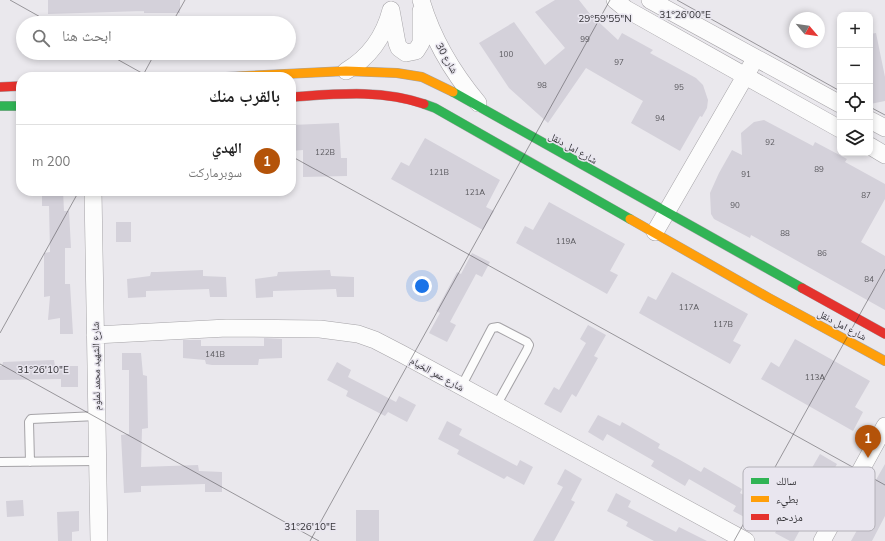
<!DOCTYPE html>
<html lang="ar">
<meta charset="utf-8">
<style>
body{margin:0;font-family:Mulish,"Noto Naskh Arabic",sans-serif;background:#f6f6f6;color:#222;direction:rtl}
.controls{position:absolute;right:12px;top:12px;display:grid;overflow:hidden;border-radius:8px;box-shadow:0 2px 6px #0003}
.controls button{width:36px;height:36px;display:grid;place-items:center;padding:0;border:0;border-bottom:1px solid #e0e0e0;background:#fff;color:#222;font:20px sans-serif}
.compass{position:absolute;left:789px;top:12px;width:36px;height:36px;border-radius:50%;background:#fff;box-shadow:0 2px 6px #0003;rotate:119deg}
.you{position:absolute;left:422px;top:286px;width:14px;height:14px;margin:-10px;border:3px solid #fff;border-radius:50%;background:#1a73e8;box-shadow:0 0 0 6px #1a73e833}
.badge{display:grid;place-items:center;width:26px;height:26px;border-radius:50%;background:#b45309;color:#fff;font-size:13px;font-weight:700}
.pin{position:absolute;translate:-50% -33px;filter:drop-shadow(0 1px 2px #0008)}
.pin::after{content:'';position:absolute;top:21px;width:14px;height:12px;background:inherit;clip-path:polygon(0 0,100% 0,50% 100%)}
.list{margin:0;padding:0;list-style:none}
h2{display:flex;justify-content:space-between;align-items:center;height:52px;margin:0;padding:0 16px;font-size:17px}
h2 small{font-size:13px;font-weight:400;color:#767676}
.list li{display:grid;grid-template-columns:26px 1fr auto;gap:12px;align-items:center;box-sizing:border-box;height:72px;padding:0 16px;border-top:1px solid #e0e0e0}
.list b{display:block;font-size:15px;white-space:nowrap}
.list p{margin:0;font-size:13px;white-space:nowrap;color:#767676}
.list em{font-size:13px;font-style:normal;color:#767676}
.icon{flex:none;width:22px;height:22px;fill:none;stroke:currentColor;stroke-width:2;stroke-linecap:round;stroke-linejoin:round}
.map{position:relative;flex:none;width:885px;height:541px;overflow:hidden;direction:ltr}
.search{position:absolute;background:#fff;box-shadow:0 2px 6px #0003;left:16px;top:16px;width:280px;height:44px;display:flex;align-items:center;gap:10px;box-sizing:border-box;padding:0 14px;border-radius:22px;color:#767676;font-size:15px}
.panel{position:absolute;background:#fff;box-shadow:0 2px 6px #0003;left:16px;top:72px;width:280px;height:124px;border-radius:16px;direction:rtl}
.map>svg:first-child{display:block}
</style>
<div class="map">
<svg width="885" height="541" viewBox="0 0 885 541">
<rect width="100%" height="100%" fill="#eae8ed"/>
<!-- building -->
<path fill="#d4d1da" d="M48 0H144V11L48 14Z
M144 0H180V13H144Z
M555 0H579L590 14 618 40 622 33 653 50 650 53 696 78 703 85 708 100 707 108 702 117 700 116 680 151 631 123 643 101 586 68 548 123 509 88 479 43 514 22 545 65 565 48 535 12Z
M876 33 885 77V101L870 104V34Z
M764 120 813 146 815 142 847 159 845 162 885 184V199L861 242 885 256V310L751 235 750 238 714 219 711 214 710 193 719 173 732 150 742 155 741 133 754 122Z
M339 123 341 158H347V176L303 177V150L291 151V125Z
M425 138 500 180 486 207 494 211 483 230 391 179 401 162 409 166Z
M42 191H63L64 211H69L71 248H65V284H70L73 334H60V318L48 320 50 296 44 297V253L50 252 49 206H42Z
M549 202 625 244 610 271 618 275 607 294 516 243 525 226 533 230Z
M116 222H131V242H116Z
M472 253 490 262 482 277 476 274 450 322 456 325 447 342 429 333 440 313 436 311 457 272 461 274Z
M203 270V276L226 277 227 297H210L209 289 146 291V297L128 298 127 279 150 276 151 272H157Z
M330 270 331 276 354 277V297H337L336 289 273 291V297L256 298 255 279 277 276 278 272Z
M672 272 748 314 733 341 741 345 730 364 639 313 648 296 656 300Z
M588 325 606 335 594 356 598 358 576 397 572 394 561 413 544 404 554 387 559 390 586 343 580 339Z
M264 338 282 339V358L259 359 258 365H212L206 364 205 360 183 358V340H201V346H264Z
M795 339 870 381 855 407 863 412 853 431 761 379 771 362 779 367Z
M122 353H141L143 375 147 376 148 428 142 429 141 467 198 465 199 471 222 472V492H205V484L141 486V492L124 493 121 435 129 434V370H122Z
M54 360 55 366H78V387H61V379L0 380V366H2L3 362Z
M337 362 351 370 348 377 396 402 399 396 416 405 407 422 388 412 385 416 346 396 348 391 327 380Z
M598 415 620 426 622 422 660 444 658 448 680 460 701 472 704 467 742 489 740 493 759 503 750 520 733 511 736 506 689 479 685 486 651 466 654 461 607 434 603 441 588 432Z
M447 421 462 429 459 435 517 466 520 460 533 467 524 485 507 476 504 479 457 454 459 450 438 439Z
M820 454 837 464 828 480 822 477 795 524 801 528 794 541H790L775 533 787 512 783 509 805 471 809 473Z
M885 464V516L872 541H851L875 498 868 494Z
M565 469 582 479 571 500 575 502 554 541H533L563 487 557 484Z
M616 493 631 501 628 507 676 532 679 527 707 541H654L626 526 628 522 607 511Z
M23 500 24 516 7 517 6 501Z
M356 510H379V541H356Z
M79 511V531L72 532V541H58L57 512Z"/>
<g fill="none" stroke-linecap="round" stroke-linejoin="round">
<!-- lane casing -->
<g stroke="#a5a3a7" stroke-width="10">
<path id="lane" d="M461 387 492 328 498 327 527 342 529 345 527 350 496 406
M0 462 97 461
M30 462 29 422 31 419 97 416"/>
</g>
<!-- street casing -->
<g stroke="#a5a3a7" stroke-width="18">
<path id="street" d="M421 0C432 38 453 73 478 103
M615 0 626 9 840 129
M650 0 840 104
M391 10 397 43 399 48 406 53 416 51 421 43V11
M346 71C370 57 384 37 391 10
M870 120 885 128
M870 146 885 155
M93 191 99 541
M655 232 751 66
M95 335 227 328 320 329 358 334 375 340 402 354 746 541
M822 541 885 426"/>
</g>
<!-- fast casing -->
<g stroke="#a5a3a7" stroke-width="10">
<path id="fast" d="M453 92 802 288
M424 104 435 108 630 219
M0 106H21"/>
</g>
<!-- slow casing -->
<g stroke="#a5a3a7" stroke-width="10">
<path id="slow" d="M226 77 346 71 397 73 422 77 453 92
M630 219 769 298 885 361"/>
</g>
<!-- jam casing -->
<g stroke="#a5a3a7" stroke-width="10">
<path id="jam" d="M0 87 21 86
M291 97C336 94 381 89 424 104
M802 288 885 334"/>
</g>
<!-- lane -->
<use href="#lane" stroke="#fcfcfc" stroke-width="8"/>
<!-- street -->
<use href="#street" stroke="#fcfcfc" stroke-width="17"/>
<!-- fast -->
<use href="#fast" stroke="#30b455" stroke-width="9"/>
<!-- slow -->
<use href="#slow" stroke="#ff9f0a" stroke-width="9"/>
<!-- jam -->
<use href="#jam" stroke="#e5322d" stroke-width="9"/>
</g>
<!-- ticks -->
<path fill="none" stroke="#323135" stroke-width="1" stroke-opacity="0.45" d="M10 0 51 23M677 0 840 91M172 23 185 0M106 53 149 77M142 77 155 53M870 107 885 115M291 156 885 485M0 333 79 191M0 364 319 541M310 541 610 0M734 541 885 269"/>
<g text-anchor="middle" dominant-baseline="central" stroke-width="3" stroke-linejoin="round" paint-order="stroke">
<!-- number labels -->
<g font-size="8" fill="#5a595e">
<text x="585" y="39">99</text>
<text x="506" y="54">100</text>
<text x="619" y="62">97</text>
<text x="542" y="85">98</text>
<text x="679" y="87">95</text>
<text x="660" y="118">94</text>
<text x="770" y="142">92</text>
<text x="325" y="152">122B</text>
<text x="819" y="169">89</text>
<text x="439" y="172">121B</text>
<text x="746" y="174">91</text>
<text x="475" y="192">121A</text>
<text x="866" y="195">87</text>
<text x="735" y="205">90</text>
<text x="785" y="233">88</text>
<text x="566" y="241">119A</text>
<text x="822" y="253">86</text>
<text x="869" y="279">84</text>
<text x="689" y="307">117A</text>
<text x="723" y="324">117B</text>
<text x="215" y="354">141B</text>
<text x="815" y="377">113A</text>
</g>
<!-- street labels -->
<g font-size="10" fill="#323135" stroke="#e9e6ef">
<text transform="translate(447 58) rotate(60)">شارع 30</text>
<text transform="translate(573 148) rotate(29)">شارع امل دنقل</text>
<text transform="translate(842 325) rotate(28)">شارع امل دنقل</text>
<text transform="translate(96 366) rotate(-91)">شارع الشهيد محمد لملوم</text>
<text transform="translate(437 374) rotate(29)">شارع عمر الخيام</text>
</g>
</g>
<!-- legend -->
<rect x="743" y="467" width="132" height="64" rx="6" fill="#e9e6ef" stroke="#b2b0b7" stroke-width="1"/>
<rect x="751" y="478" width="18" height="6" fill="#30b455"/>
<rect x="751" y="496" width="18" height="6" fill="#ff9f0a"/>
<rect x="751" y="514" width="18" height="6" fill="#e5322d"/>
<g font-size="11" fill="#323135">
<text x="776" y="485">سالك</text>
<text x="776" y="503">بطيء</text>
<text x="776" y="521">مزدحم</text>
</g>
<g font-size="10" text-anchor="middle" fill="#323135" stroke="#e9e6ef" stroke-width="3" stroke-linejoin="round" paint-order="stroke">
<text x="685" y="18">31°26'00"E</text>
<text x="605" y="22">29°59'55"N</text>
<text x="43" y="373">31°26'10"E</text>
<text x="310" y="530">31°26'10"E</text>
</g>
</svg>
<div class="controls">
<button>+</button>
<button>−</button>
<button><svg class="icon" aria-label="locate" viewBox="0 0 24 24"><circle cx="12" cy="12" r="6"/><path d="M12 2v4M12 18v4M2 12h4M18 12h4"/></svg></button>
<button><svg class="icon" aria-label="layers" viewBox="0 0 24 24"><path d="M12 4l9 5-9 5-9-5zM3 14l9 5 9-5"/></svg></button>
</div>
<svg class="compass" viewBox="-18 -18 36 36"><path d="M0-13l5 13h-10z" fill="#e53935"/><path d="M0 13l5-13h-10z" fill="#767676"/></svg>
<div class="you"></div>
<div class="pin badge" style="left:868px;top:458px">1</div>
<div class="search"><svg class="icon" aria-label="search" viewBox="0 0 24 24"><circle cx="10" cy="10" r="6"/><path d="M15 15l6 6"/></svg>ابحث هنا</div>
<section class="panel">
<h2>بالقرب منك<small></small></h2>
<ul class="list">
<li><span class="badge">1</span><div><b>الهدي</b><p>سوبرماركت</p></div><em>200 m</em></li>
</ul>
</section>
</div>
